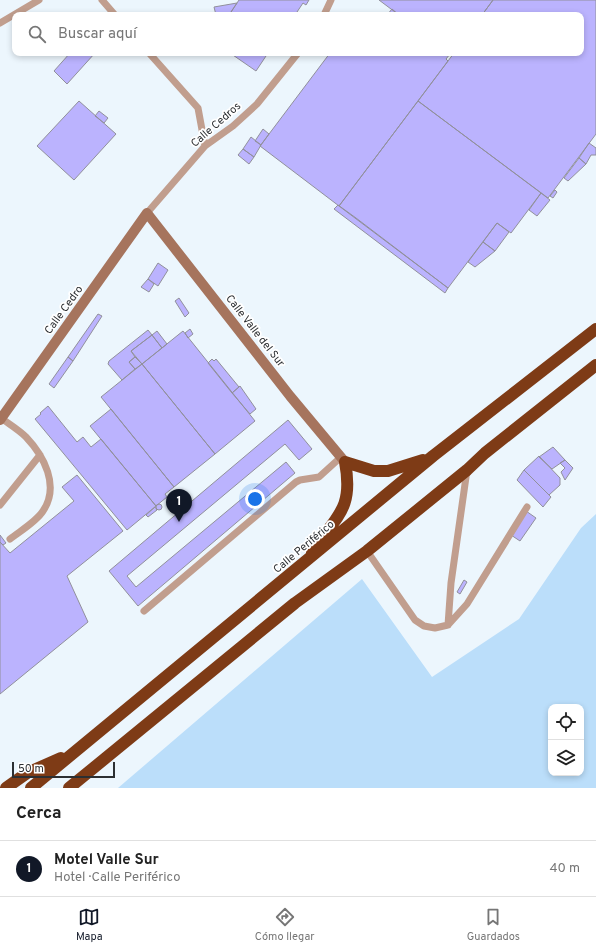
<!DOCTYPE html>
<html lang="es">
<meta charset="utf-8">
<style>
body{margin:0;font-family:Overpass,sans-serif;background:#f6f6f6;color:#222}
.controls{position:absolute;right:12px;bottom:12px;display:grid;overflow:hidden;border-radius:8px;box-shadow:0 2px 6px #0003}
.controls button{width:36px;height:36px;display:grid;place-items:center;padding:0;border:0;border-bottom:1px solid #e0e0e0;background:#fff;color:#222;font:20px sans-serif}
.scale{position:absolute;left:12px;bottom:10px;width:103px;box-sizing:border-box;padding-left:4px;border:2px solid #2c2f32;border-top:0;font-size:11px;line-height:14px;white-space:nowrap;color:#2c2f32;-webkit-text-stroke:3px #fff;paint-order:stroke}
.you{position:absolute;left:255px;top:499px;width:14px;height:14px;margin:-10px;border:3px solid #fff;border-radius:50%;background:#1a73e8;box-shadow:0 0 0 6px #1a73e833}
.badge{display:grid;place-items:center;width:26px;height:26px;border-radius:50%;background:#111827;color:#fff;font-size:13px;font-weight:700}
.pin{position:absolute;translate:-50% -33px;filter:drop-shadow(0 1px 2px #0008)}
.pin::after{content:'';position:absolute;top:21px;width:14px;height:12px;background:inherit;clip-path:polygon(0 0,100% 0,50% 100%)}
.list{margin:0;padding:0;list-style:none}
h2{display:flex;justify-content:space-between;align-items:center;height:52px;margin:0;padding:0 16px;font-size:17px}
h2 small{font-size:13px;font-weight:400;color:#767676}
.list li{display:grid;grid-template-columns:26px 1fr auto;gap:12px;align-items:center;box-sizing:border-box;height:56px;padding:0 16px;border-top:1px solid #e0e0e0}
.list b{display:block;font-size:15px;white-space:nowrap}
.list p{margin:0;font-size:13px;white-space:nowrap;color:#767676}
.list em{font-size:13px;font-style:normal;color:#767676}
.icon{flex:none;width:22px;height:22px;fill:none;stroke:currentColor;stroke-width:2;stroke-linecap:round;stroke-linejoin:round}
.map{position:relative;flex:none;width:596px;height:788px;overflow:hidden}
.search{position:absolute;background:#fff;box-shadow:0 2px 6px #0003;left:12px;right:12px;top:12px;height:44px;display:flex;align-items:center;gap:10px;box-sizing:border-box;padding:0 14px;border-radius:8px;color:#767676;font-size:15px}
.sheet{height:108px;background:#fff}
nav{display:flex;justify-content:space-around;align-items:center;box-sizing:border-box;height:56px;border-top:1px solid #e0e0e0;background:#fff;font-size:11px;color:#767676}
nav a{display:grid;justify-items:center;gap:2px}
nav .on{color:#111827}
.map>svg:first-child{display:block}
</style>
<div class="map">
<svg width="596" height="788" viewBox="0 0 596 788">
<rect width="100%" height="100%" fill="#ecf6fd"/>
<!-- green -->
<path fill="#bbdefa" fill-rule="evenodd" d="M596 514V788H118L362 579 432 677 519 619 581 528ZM551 707H581V773H551Z"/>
<!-- building -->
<path fill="#bbb3fe" stroke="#91909b" d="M239 0H309L306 5 303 3 295 15H229Z
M379 0H493L482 15H399Z
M493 0H596V134L548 198 418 101 454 53H581V15H482Z
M237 3 229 15H216L214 7Z
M392 9 399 15H387Z
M70 53H95L67 84 54 71Z
M230 53H268L256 71Z
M330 53 450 54 446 59 448 61 339 206 260 146Z
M79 101 116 134 74 180 37 146Z
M418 101 541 193 511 233 497 223 448 288 339 206Z
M99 111 108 118 104 123 95 116Z
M263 129 269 134 261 145 255 141Z
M251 137 261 145 254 157 243 149Z
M589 143 596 148V155H591L586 164 579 158Z
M243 149 254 157 249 164 238 155Z
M579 158 586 164 568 181 564 178Z
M555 190 557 192 553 198 550 196Z
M541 193 550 200 537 216 529 210Z
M338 205 356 218 448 288 445 293 334 209Z
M497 223 509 232 495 251 483 242Z
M483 242 495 251 475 267 468 262Z
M158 263 168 270 158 286 148 279Z
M148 279 154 284 149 292 141 287Z
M179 298 189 313 185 317 175 301Z
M98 314 102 316 73 361 68 357Z
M190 329 193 334 188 338 185 333Z
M148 330 152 335 131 351 135 357 129 362 135 369 122 380 108 364 109 361Z
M157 331 167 344 162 348 152 335Z
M183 331 255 421 215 454 142 364Z
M152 335 162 348 142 364 131 351Z
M68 357 73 361 54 388 49 384Z
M135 357 142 364 135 369 129 362Z
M212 359 214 361 216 359 239 387 232 393 208 363Z
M142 364 215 454 174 487 101 397Z
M240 386 256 409 250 414 232 393Z
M48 406 77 442 83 437 91 447 101 439 156 506 127 530 35 419 41 414 40 413Z
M111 409 174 487 165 494 167 497 156 506 90 426Z
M288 420 312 449 299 460 285 444 127 576 136 587 286 462 295 473 138 606 109 571Z
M553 447 565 460 552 469 539 457Z
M539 456 560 478V485L549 495 524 470Z
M565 460 573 468 565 480 561 472 565 468 560 463Z
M524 470 551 497 543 507 517 480Z
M77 475 123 531 67 576 88 622 0 694V542L10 553 74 501 62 487Z
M156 507a3 3 0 1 1 6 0a3 3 0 1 1-6 0Z
M155 507 157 510 148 517 146 515Z
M526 511 536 518 520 541 511 535Z
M0 535 6 543 3 545 0 542Z
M464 580 467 582 460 594 457 592Z"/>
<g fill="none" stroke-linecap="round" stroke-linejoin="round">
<!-- lane -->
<path stroke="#c19e8e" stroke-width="7" d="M102 0 115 15
M324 15 331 0
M0 23 39 0
M149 53 198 108 205 146
M147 213 205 146 233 126 257 104 298 53
M1 418C9 424 19 430 26 437 44 456 60 486 43 511 36 522 20 531 10 539
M0 505 40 455
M367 551 415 620 424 626 435 628 448 625 467 604 527 507
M144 611 296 482 300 480 319 477 341 457
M448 625 451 583 467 470"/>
<!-- secondary -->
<path stroke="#a6745d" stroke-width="10" d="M0 420 147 213 290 396 345 462"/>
<!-- highway -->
<path stroke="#7e3b16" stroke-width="12" d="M312 552C336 516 354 510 345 462L374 471H388L423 460
M6 788 27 773 61 758
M31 788 433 456 596 329
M69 788 295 603 367 551 467 470 485 453 596 365"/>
</g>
<g text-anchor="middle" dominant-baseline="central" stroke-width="3.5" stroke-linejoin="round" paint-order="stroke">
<!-- street labels -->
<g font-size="11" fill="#2c2f32" stroke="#fff">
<text transform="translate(216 125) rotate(-41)">Calle Cedros</text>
<text transform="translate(64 310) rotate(-54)">Calle Cedro</text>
<text transform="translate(255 331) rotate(52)">Calle Valle del Sur</text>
<text transform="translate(304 547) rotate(-40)">Calle Periférico</text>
</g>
</g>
</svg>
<div class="controls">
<button><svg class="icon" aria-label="locate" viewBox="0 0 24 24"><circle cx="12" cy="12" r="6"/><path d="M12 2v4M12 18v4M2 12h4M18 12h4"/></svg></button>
<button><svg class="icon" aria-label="layers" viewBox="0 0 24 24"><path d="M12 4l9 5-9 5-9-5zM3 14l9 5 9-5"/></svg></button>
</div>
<div class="scale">50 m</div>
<div class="you"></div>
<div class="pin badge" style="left:179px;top:522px">1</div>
<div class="search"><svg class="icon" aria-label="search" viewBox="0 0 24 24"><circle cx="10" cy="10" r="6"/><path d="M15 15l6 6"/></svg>Buscar aquí</div>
</div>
<section class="sheet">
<h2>Cerca<small></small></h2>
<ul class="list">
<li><span class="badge">1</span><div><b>Motel Valle Sur</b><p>Hotel · Calle Periférico</p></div><em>40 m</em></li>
</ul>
</section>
<nav>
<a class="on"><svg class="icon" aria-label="map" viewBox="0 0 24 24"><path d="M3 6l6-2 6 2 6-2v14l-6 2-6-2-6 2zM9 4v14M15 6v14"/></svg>Mapa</a>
<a><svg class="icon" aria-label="directions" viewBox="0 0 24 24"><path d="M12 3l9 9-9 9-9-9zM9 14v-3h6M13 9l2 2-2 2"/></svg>Cómo llegar</a>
<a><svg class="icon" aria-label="saved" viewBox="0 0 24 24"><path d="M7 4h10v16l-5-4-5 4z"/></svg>Guardados</a>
</nav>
